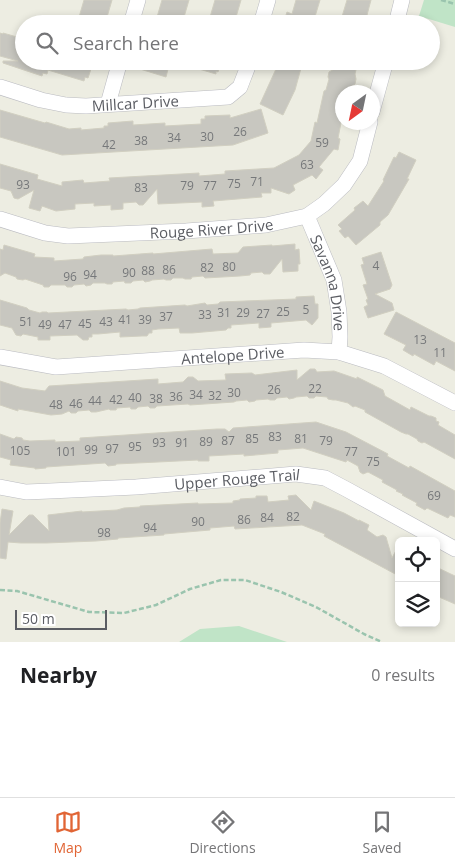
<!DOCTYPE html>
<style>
body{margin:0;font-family:"Open Sans",sans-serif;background:#f6f6f6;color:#202124}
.controls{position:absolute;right:15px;bottom:15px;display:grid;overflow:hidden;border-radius:8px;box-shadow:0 2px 8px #0003}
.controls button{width:45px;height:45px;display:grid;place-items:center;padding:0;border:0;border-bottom:1px solid #e0e0e0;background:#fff;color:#202124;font:25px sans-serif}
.compass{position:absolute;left:335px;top:85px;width:45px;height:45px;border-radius:50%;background:#fff;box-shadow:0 2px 8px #0003;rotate:213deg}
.scale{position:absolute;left:15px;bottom:12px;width:92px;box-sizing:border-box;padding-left:5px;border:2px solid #5b5d63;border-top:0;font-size:14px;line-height:18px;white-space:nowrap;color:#5b5d63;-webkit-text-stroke:4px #fff;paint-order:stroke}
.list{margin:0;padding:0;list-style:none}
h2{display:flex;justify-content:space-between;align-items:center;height:65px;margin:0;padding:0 20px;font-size:21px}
h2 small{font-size:16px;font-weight:400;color:#757577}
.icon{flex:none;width:28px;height:28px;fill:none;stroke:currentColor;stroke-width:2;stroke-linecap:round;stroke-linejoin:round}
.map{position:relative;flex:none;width:455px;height:642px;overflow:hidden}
.search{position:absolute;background:#fff;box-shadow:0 2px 8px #0003;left:15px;right:15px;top:15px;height:55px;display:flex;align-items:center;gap:12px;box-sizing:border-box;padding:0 18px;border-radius:28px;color:#757577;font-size:19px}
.sheet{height:155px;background:#fff}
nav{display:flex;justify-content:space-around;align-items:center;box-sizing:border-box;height:70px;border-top:1px solid #e0e0e0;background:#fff;font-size:14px;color:#757577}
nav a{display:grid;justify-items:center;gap:2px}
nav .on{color:#e16535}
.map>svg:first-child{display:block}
</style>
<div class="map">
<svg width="455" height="642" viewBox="0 0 455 642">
<rect width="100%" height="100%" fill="#edede2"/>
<!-- green -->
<path fill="#c0e4c7" d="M424 0H455V27L419 16Z
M239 626 287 642H179L200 629Z"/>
<!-- building -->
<path fill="#c8c7c0" stroke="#d1cfc1" d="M84 0H112L105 24H77Z
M162 0H189L182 24H155Z
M215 0H241L234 24H208Z
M296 0H320L314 20 317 21 316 24H283L287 12 292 14Z
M347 0H371L367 15 370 16 369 18 372 24H343L344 20H341Z
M0 33 3 34V33L24 39V61H90L88 68 91 69 88 78 85 77 84 81 48 70 47 74 43 73 42 76 3 63V61H18L0 56Z
M142 61H170L166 77 140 69Z
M182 61H221L218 72 216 71V74L182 64Z
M259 61H303L295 90 283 115 260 104 276 69 259 64Z
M348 61H358L355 74 356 79 355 84 349 88 348 92H342V118L338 138 340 139 338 150 334 149 319 167 323 170 316 179 312 175 293 185 295 190 289 194 271 188V193H261L262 197 213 201 214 206 202 207V202L158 204 157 189 143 205H139L136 202 123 203V209L111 210V205L94 206V203L75 204V209L56 211 42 206 40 211 29 208 34 190 18 199 14 198 11 191 0 188V164L38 175 37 179 62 186V182L83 180 84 183 110 181 109 178 199 173V176L225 174V171L274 168 299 155 311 141 315 122 317 123 324 91 326 90 329 79 328 77 329 72Z
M261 109 268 133 233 145 62 155 0 137V110L45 123 46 122 69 129 81 128V130L104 128V126H108V123L133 121V125L165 123V126L201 124V119H205V116L230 115V118Z
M399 152 416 160 407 179H409L388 215 380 222V225L356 245 348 236 345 238 339 231 342 229 338 225 355 210 354 208 363 201 368 206 384 181 383 180 394 157 396 158Z
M295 244V250L299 249 300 264H298V271L283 272 282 259 270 274H264L262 272 251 273 250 275 240 276 205 278 203 276 192 277 191 279H185L183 278H173L171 280H166L164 279 152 280 150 281 145 282 143 280 133 281 131 283H125L124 281 113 282 112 284H107L105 283H93L91 285 86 286 84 284 74 285 72 287H67L65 285H51L49 287H44L43 285 25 279 23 280 17 279 16 277 5 273 0 276V249L3 250 4 245 35 254 34 257 54 258V261L83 259 84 257 101 255H113V256L153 253V254L212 249 213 254 238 253 243 247 272 245V246Z
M381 252 392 285 390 289 375 294 392 303 394 310 368 318 364 307 368 305 366 300 368 299 363 285 367 284 361 265 364 264 362 258Z
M314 296 315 304H318V318L312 325 306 320 271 323V327L259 328V323L231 325V328H228L226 330 192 333H180L179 328 158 329 152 330V333H149L147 336H142L120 337V332L98 334H92V337H89L88 340H83L77 335 50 336V340H38V337L23 334 21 336 16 335 12 328 0 325V300L27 308 29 310 40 313 42 312H47L48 313 126 309 128 310 138 309 140 308 185 305 187 306 205 303 207 305 218 304 220 302 296 299V297Z
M396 312 455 343V371L436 361 434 365 414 354 413 356 403 350 406 345 384 334Z
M310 369H315L317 372 334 371 357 379V377L383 390 385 396 410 410 411 407 429 416H431L436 418V421L439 422 438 425 455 435V459L424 442 422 443 418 441 417 439 408 434H406L401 432 365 412V410L355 406 353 407 348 403 336 400H333L328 399 327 397 316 396 314 398H309L307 396 296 397 294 398 289 399 287 397 277 398 275 400H270L268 399 256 400 255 401 249 402 247 400 236 401 234 402 190 405 188 404 157 406 155 408H150L148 406 138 407 136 409H131L130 407 117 408 116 410H110L109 409 96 412H91L89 410 78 411 76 413H71L69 411 62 414 51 415 18 409V411L0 405V381L22 388 45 391 49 386 158 379V384L183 382 188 377H193L198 381 226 380 225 374 252 373 255 375 297 370V380Z
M316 422 346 432 388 454 387 456 409 468 410 466 455 491V517L450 515 448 518 427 508 425 510 416 505 417 503 402 495 403 494 396 491 397 490 382 482 383 480 368 472 363 474 360 472 358 466 347 460 346 462 303 448 278 450V453L244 456V454L209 456V461H198V460L158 462 116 464V465L108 466 105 463 46 467V468L35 469V468L10 465 11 460 0 457V434L14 439 16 437 22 438 23 440 30 441 55 440V442L80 441V438L217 429H225L229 432 233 428Z
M296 495 311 510 314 501 344 513 359 521V520L369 525 367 530 377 537 383 535 386 537 392 558 399 545V576L324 536 325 534 302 525 235 529 234 526 210 528V530L164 534V535L118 538V539L96 541 46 543H21L8 542 6 559 0 558V523L2 509 13 511 9 535 29 515H33L49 531 48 515 82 511V512L117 510 124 508 140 507V506L198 503V504L233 503V501L240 500V499L256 498V496H267L268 502 289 500 288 496Z
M436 567 455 576V604L439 597V594L436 593Z"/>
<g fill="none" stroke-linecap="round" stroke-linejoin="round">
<!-- minor casing -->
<g stroke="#babbc1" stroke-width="16">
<g id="minor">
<path d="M131 24 138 0"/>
<path d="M261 24 268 0"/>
<path d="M396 24 402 0"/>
<path id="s1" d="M0 87 41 100 66 105 86 106 228 97 240 87 250 61"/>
<path d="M108 104 120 61"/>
<path d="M372 112 386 61"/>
<path id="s2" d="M307 216 334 280 339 312 340 337 339 352"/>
<path id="s3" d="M0 219 45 233 68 236 186 231 266 225 307 216 324 204 344 185 360 161 370 122"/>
<path id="s4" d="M0 357 56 367 304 350 339 352 384 366 455 403"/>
<path id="s5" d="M0 487 26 492 50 491 136 487 296 474 325 478 346 489 455 549"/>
</g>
</g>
<!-- path -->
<path stroke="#9ac4ae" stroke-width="2.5" stroke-dasharray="5 2.5" stroke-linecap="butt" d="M441 0 455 4
M0 590 17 591 89 612 124 613 156 605 190 589 221 580H245L281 592 316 607 364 634 382 642"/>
<!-- minor -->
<use href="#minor" stroke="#fff" stroke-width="15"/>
</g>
<g text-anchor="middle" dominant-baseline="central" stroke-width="4" stroke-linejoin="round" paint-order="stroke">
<!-- number labels -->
<g font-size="12" fill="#76787a">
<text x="240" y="131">26</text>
<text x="207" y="136">30</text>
<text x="174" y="137">34</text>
<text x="141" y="140">38</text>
<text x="322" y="142">59</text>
<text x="109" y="144">42</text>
<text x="307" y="164">63</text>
<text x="257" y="181">71</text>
<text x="234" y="183">75</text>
<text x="23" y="184">93</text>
<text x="187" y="185">79</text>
<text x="210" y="185">77</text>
<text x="141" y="187">83</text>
<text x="376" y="265">4</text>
<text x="229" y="266">80</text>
<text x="207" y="267">82</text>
<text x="169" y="269">86</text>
<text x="148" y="270">88</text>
<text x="129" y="272">90</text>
<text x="90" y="274">94</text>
<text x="70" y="276">96</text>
<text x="306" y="309">5</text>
<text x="283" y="311">25</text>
<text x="224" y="312">31</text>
<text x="243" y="312">29</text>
<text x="263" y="313">27</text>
<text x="205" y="314">33</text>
<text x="166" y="316">37</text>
<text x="125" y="319">41</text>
<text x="145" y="319">39</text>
<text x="26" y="321">51</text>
<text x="106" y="321">43</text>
<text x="85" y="323">45</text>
<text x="45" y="324">49</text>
<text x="65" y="324">47</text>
<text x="420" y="339">13</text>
<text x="440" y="352">11</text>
<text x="315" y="388">22</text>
<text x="274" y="389">26</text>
<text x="234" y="392">30</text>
<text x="196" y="394">34</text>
<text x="215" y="395">32</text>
<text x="176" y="396">36</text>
<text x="135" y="397">40</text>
<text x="156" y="398">38</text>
<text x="116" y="399">42</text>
<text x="95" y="400">44</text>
<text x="76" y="403">46</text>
<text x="56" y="404">48</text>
<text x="275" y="436">83</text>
<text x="252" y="438">85</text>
<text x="301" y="438">81</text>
<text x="228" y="440">87</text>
<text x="326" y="440">79</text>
<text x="206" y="441">89</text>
<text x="159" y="442">93</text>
<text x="182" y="442">91</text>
<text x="135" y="446">95</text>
<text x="112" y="448">97</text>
<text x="91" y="449">99</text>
<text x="20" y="450">105</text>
<text x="66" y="451">101</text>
<text x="351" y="451">77</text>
<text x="373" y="461">75</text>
<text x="434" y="495">69</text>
<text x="293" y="516">82</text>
<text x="267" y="517">84</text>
<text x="244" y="519">86</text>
<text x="198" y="521">90</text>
<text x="150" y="527">94</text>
<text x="104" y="532">98</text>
</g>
<!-- street labels -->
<g font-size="15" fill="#5b5d63" stroke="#fff">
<text stroke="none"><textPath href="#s1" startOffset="138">Millcar Drive</textPath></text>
<text stroke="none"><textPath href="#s3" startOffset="214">Rouge River Drive</textPath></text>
<text stroke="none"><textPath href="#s2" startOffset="71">Savanna Drive</textPath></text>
<text stroke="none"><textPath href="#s4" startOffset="234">Antelope Drive</textPath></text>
<text stroke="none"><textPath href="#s5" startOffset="238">Upper Rouge Trail</textPath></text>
</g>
</g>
</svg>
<div class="controls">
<button><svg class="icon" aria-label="locate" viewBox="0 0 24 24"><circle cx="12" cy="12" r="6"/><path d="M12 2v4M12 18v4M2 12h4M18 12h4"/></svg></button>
<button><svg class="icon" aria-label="layers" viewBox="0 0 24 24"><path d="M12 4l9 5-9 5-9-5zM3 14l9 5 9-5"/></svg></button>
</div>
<svg class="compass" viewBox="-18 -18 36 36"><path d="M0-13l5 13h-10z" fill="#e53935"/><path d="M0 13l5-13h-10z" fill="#757577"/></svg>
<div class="scale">50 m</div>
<div class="search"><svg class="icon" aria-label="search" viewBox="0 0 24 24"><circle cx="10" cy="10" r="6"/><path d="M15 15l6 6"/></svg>Search here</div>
</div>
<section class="sheet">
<h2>Nearby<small>0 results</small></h2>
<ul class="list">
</ul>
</section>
<nav>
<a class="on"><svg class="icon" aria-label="map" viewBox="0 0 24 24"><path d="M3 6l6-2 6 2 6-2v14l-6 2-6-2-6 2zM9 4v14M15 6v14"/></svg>Map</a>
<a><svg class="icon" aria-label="directions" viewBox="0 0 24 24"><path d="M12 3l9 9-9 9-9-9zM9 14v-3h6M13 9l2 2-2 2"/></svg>Directions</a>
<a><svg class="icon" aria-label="saved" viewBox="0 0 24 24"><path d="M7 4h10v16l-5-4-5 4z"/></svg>Saved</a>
</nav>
